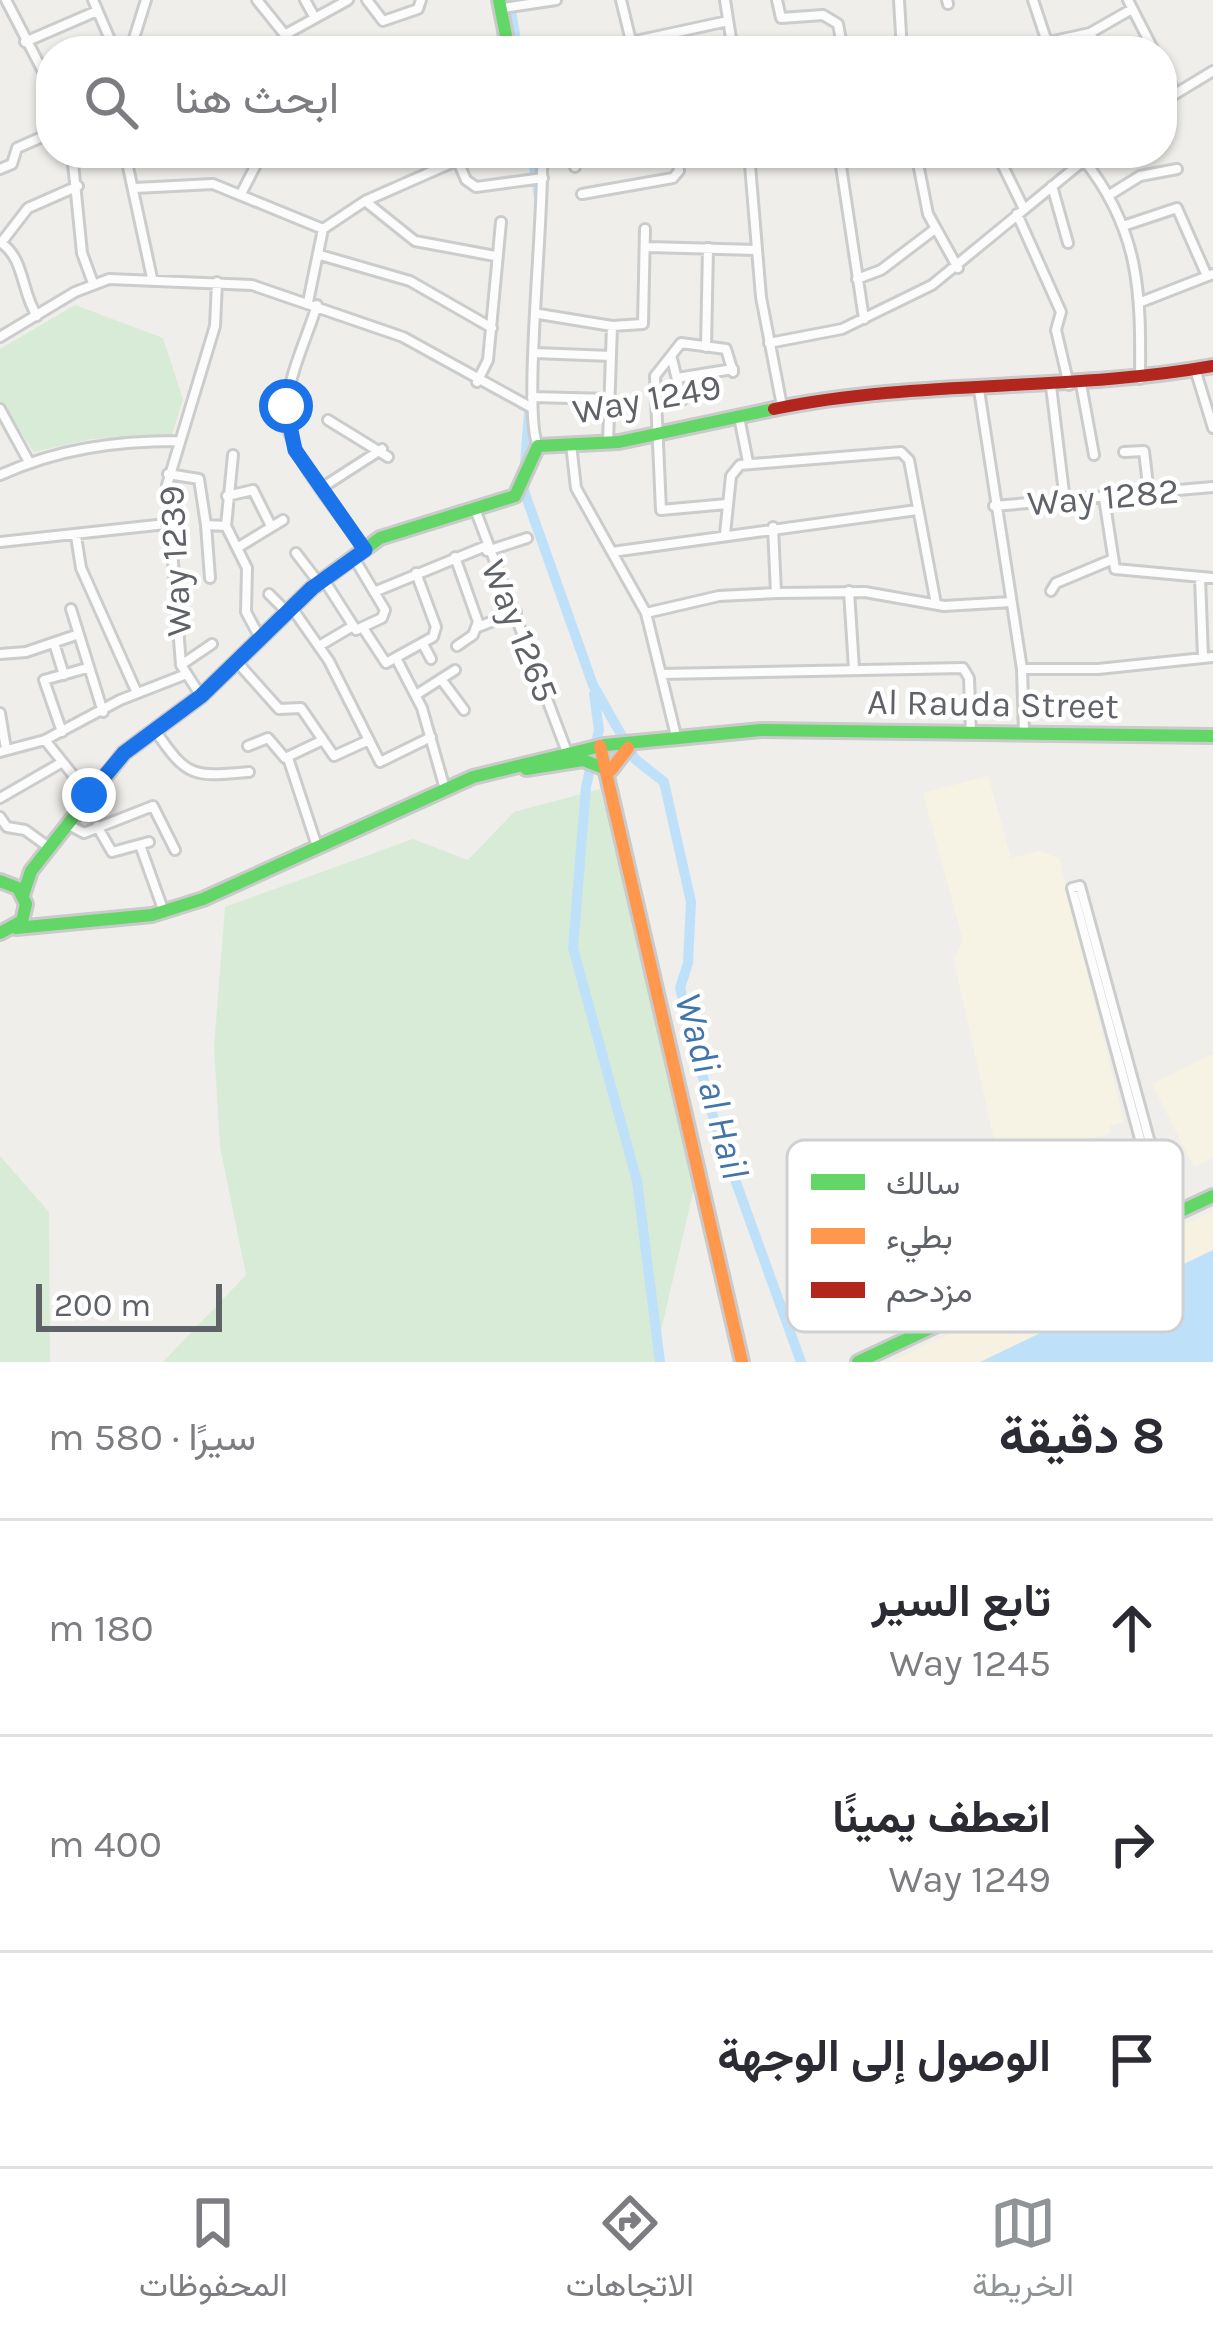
<!DOCTYPE html>
<html lang="ar">
<meta charset="utf-8">
<style>
body{margin:0;font-family:Karla,Vazirmatn,sans-serif;background:#f7f7f7;color:#2b2b33;direction:rtl}
.scale{position:absolute;left:36px;bottom:30px;width:186px;box-sizing:border-box;padding-left:12px;border:6px solid #5f6368;border-top:0;font-size:33px;line-height:42px;white-space:nowrap;color:#5f6368;-webkit-text-stroke:9px #fff;paint-order:stroke}
.stop{position:absolute;width:36px;height:36px;margin:-27px;border:9px solid #1a73e8;border-radius:50%;background:#fff}
.stop.end{background:#1a73e8;border-color:#fff;box-shadow:0 3px 12px #0008}
.list{margin:0;padding:0;list-style:none}
h2{display:flex;justify-content:space-between;align-items:center;height:156px;margin:0;padding:0 48px;font-size:51px}
h2 small{font-size:39px;font-weight:400;color:#7c7c81}
.list li{display:grid;grid-template-columns:78px 1fr auto;gap:36px;align-items:center;box-sizing:border-box;height:216px;padding:0 48px;border-top:3px solid #e1e1e2}
.list b{display:block;font-size:45px;white-space:nowrap}
.list p{margin:0;font-size:39px;white-space:nowrap;color:#7c7c81}
.list em{font-size:39px;font-style:normal;color:#7c7c81}
.icon{flex:none;width:66px;height:66px;fill:none;stroke:currentColor;stroke-width:2;stroke-linecap:round;stroke-linejoin:round}
.map{position:relative;flex:none;width:1213px;height:1362px;overflow:hidden;direction:ltr}
.search{position:absolute;background:#fff;box-shadow:0 3px 9px #0004;left:36px;right:36px;top:36px;height:132px;display:flex;align-items:center;gap:30px;box-sizing:border-box;padding:0 42px;border-radius:48px;color:#7c7c81;font-size:45px}
.sheet{height:804px;background:#fff}
nav{display:flex;justify-content:space-around;align-items:center;box-sizing:border-box;height:168px;border-top:3px solid #e1e1e2;background:#fff;font-size:33px;color:#7c7c81}
nav a{display:grid;justify-items:center;gap:6px}
nav .on{color:#919496}
.map>svg:first-child{display:block}
</style>
<div class="map">
<svg width="1213" height="1362" viewBox="0 0 1213 1362">
<rect width="100%" height="100%" fill="#efeeea"/>
<!-- commercial -->
<path fill="#f7f3e4" d="M988 776 1011 858 1039 851 1059 858 1124 1122 1109 1126 1111 1133 1051 1149 1023 1146 997 1153 954 960 963 940 923 793Z
M1213 1054V1157L1194 1167 1152 1084Z"/>
<!-- green -->
<path fill="#d8ebd6" d="M75 305 163 338 183 399 172 435 92 439 34 452 0 401V349Z
M600 789 695 1183 654 1362H163L246 1275 220 1146 214 1047 225 907 413 839 468 860 514 812Z
M0 1156 49 1212 50 1362H0Z"/>
<!-- sand -->
<path fill="#f6f1e1" d="M1213 1211V1250L980 1362H890Z"/>
<!-- water -->
<path fill="#bfe0f9" d="M1213 1250V1362H980Z"/>
<g fill="none" stroke-linecap="round" stroke-linejoin="round">
<!-- river -->
<path stroke="#bfe0f9" stroke-width="10" d="M509 0 518 51
M532 153 539 197
M530 401 523 488 593 685 635 759 664 782 691 902 688 963 680 988 715 1124 801 1362
M594 694 599 730 586 787 573 948 637 1181 660 1362"/>
<!-- street casing -->
<g stroke="#cbcccc" stroke-width="14">
<path id="street" d="M6 0 51 87
M93 0 115 51
M257 0 298 51
M305 0 315 18
M367 0 383 21 418 9 421 0
M621 0 631 41
M725 0 733 51
M777 0 781 18 823 15 838 24 843 51
M899 0 902 51
M947 0 948 4
M1033 0 1050 51
M1128 0 1154 51
M503 8 556 0
M288 33 348 0
M1090 33 1101 51
M25 42 97 11
M1049 42 1090 33 1132 9
M366 50 367 51
M130 51 146 0
M589 51 728 21
M1162 67 1175 92
M1162 102 1213 71
M72 153 82 253 93 283
M125 153 152 278
M573 153 575 167
M749 153 761 297 782 406
M839 153 864 319
M916 153 928 214 958 268
M457 159 466 180 476 187 543 178
M1084 160C1140 231 1141 292 1140 379
M1001 162 1024 209
M0 169 12 164 17 148 51 133
M1052 186 1068 243
M135 188 213 184 323 229 365 201 474 153
M241 194 262 153
M582 194 673 178 679 171 677 153
M1111 194 1140 176 1177 169
M365 201 415 241 495 256
M1017 214 1061 312 1056 330 1069 385
M1126 225 1177 208 1207 276
M0 242C25 258 21 292 37 316
M1 243 28 208 78 186
M648 247 756 250
M320 255 410 281 492 328
M857 279 881 270 935 229
M308 302 323 229
M1141 302 1213 274
M317 305C307 338 287 378 286 413 285 453 342 515 365 550
M539 314 612 326 643 324 645 229
M0 337 75 292 109 279 252 285 403 337 532 408
M769 343 842 329 932 285 1093 153
M706 347 708 248
M535 353 611 356
M672 359 682 400
M1195 369 1213 428
M677 378 733 369
M477 382 488 360 501 222
M1081 384 1094 455
M1051 386 1065 501
M979 390 1022 669 1024 733
M532 397 610 399
M0 409 29 462
M739 417 748 462
M328 420 388 457
M608 442 612 326
M571 444 576 488 646 613 677 740
M538 446C522 413 545 211 542 153
M1124 452 1144 451 1149 494
M233 455 226 526 247 568 246 612 260 638
M168 474 199 479 206 525 226 526
M0 475C58 449 114 441 178 441
M323 487 382 449
M227 496 253 490 271 526
M1104 498 1115 569 1213 578
M727 504 661 510 655 376 681 343 726 349 733 372
M994 506 1213 487
M475 509 567 752
M206 525 210 578
M773 527 776 593
M725 534 731 476 740 465 901 452 909 460 936 604
M76 536 81 568 137 693
M0 542 166 524
M237 548 283 520
M487 551 527 538
M612 552 917 510
M296 553 319 583
M455 557 478 622 473 635 457 646
M1200 578 1203 657
M324 580 356 630 382 618 385 610 354 558
M849 591 854 669
M1051 591 1056 583 1111 560
M374 592 486 546
M269 594 287 612
M292 608 329 661 380 762 431 737
M71 609 103 712
M646 613 719 596 776 593 865 592 944 606 1011 602
M478 627 516 612
M363 628 386 663 433 637 436 627 416 573
M54 643 64 675
M423 644 431 659
M319 646 353 626
M0 654 26 652 76 635
M396 658 422 708 445 789
M238 663 279 709 301 708 334 756 369 740
M181 665 212 644
M1022 669H1098L1213 657
M661 674 963 668 969 678 971 734
M441 679 464 710
M416 695 455 670
M201 696 181 665 167 485 215 326 217 282
M0 713 6 749
M155 730C187 778 193 777 249 772
M62 732 44 680 87 668
M45 740 89 795
M248 746 268 738 285 758 323 740
M0 752 45 740 120 700 184 675
M288 758 317 846
M0 798 59 764
M0 817 7 827 25 830 50 848
M67 824 84 833 153 806 175 850
M97 826 112 852 149 842
M140 845 164 912
M1162 1220 1072 888 1080 886 1170 1216"/>
</g>
<!-- fast casing -->
<g stroke="#cacacb" stroke-width="18">
<path id="fast" d="M499 0 509 51
M526 769 583 760 606 769
M0 881 18 888 26 904 22 921 0 933
M23 895 31 871 124 753 201 696 312 588 380 538 515 496 538 446 619 442 774 409
M16 928 152 915 203 899 473 777 605 745 761 730 1213 736
M858 1362 1213 1196"/>
</g>
<!-- slow casing -->
<g stroke="#cacacb" stroke-width="18">
<path id="slow" d="M600 746 742 1362
M611 770 628 748"/>
</g>
<!-- jam casing -->
<g stroke="#cacacb" stroke-width="18">
<path id="jam" d="M774 409C918 379 1068 392 1213 366"/>
</g>
<!-- street -->
<use href="#street" stroke="#fdfcfc" stroke-width="8"/>
<!-- fast -->
<use href="#fast" stroke="#63d668" stroke-width="12"/>
<!-- slow -->
<use href="#slow" stroke="#ff974d" stroke-width="12"/>
<!-- jam -->
<use href="#jam" stroke="#b3261e" stroke-width="12"/>
</g>
<g fill="none" stroke-linecap="round" stroke-linejoin="round">
<!-- route -->
<path stroke="#1a73e8" stroke-width="15" d="M89 795 124 753 201 696 312 588 365 550 295 450 286 406"/>
</g>
<g text-anchor="middle" dominant-baseline="central" stroke-width="9" stroke-linejoin="round" paint-order="stroke">
<!-- street labels -->
<g font-size="36" fill="#5f6368" stroke="#fff">
<text transform="translate(647 399) rotate(-10)">Way 1249</text>
<text transform="translate(1103 497) rotate(-5)">Way 1282</text>
<text transform="translate(175 561) rotate(-93)">Way 1239</text>
<text transform="translate(520 631) rotate(68)">Way 1265</text>
<text transform="translate(993 704) rotate(1)">Al Rauda Street</text>
</g>
<!-- water labels -->
<g font-size="39" font-style="italic" fill="#4174aa" stroke="#fff">
<text transform="translate(712 1086) rotate(75)">Wadi al Hail</text>
</g>
</g>
<!-- legend -->
<rect x="787" y="1140" width="396" height="192" rx="18" fill="#fff" stroke="#cfd0d2" stroke-width="3"/>
<rect x="811" y="1174" width="54" height="16" fill="#63d668"/>
<rect x="811" y="1228" width="54" height="16" fill="#ff974d"/>
<rect x="811" y="1282" width="54" height="16" fill="#b3261e"/>
<g font-size="33" fill="#5f6368">
<text x="886" y="1194">سالك</text>
<text x="886" y="1248">بطيء</text>
<text x="886" y="1302">مزدحم</text>
</g>
</svg>
<div class="scale">200 m</div>
<div class="stop" style="left:286px;top:406px"></div>
<div class="stop end" style="left:89px;top:795px"></div>
<div class="search"><svg class="icon" aria-label="search" viewBox="0 0 24 24"><circle cx="10" cy="10" r="6"/><path d="M15 15l6 6"/></svg>ابحث هنا</div>
</div>
<section class="sheet">
<h2>8 دقيقة<small>سيرًا · 580 m</small></h2>
<ul class="list">
<li><svg class="icon" aria-label="ahead" viewBox="0 0 24 24"><path d="M12 20V5M6 11l6-6 6 6"/></svg><div><b>تابع السير</b><p>Way 1245</p></div><em>180 m</em></li>
<li><svg class="icon" aria-label="right" viewBox="0 0 24 24"><path d="M7 20v-9h11M14 6l5 5-5 5"/></svg><div><b>انعطف يمينًا</b><p>Way 1249</p></div><em>400 m</em></li>
<li><svg class="icon" aria-label="arrive" viewBox="0 0 24 24"><path d="M6 21V4h12l-3 4 3 4H6"/></svg><div><b>الوصول إلى الوجهة</b></div></li>
</ul>
</section>
<nav>
<a class="on"><svg class="icon" aria-label="map" viewBox="0 0 24 24"><path d="M3 6l6-2 6 2 6-2v14l-6 2-6-2-6 2zM9 4v14M15 6v14"/></svg>الخريطة</a>
<a><svg class="icon" aria-label="directions" viewBox="0 0 24 24"><path d="M12 3l9 9-9 9-9-9zM9 14v-3h6M13 9l2 2-2 2"/></svg>الاتجاهات</a>
<a><svg class="icon" aria-label="saved" viewBox="0 0 24 24"><path d="M7 4h10v16l-5-4-5 4z"/></svg>المحفوظات</a>
</nav>
